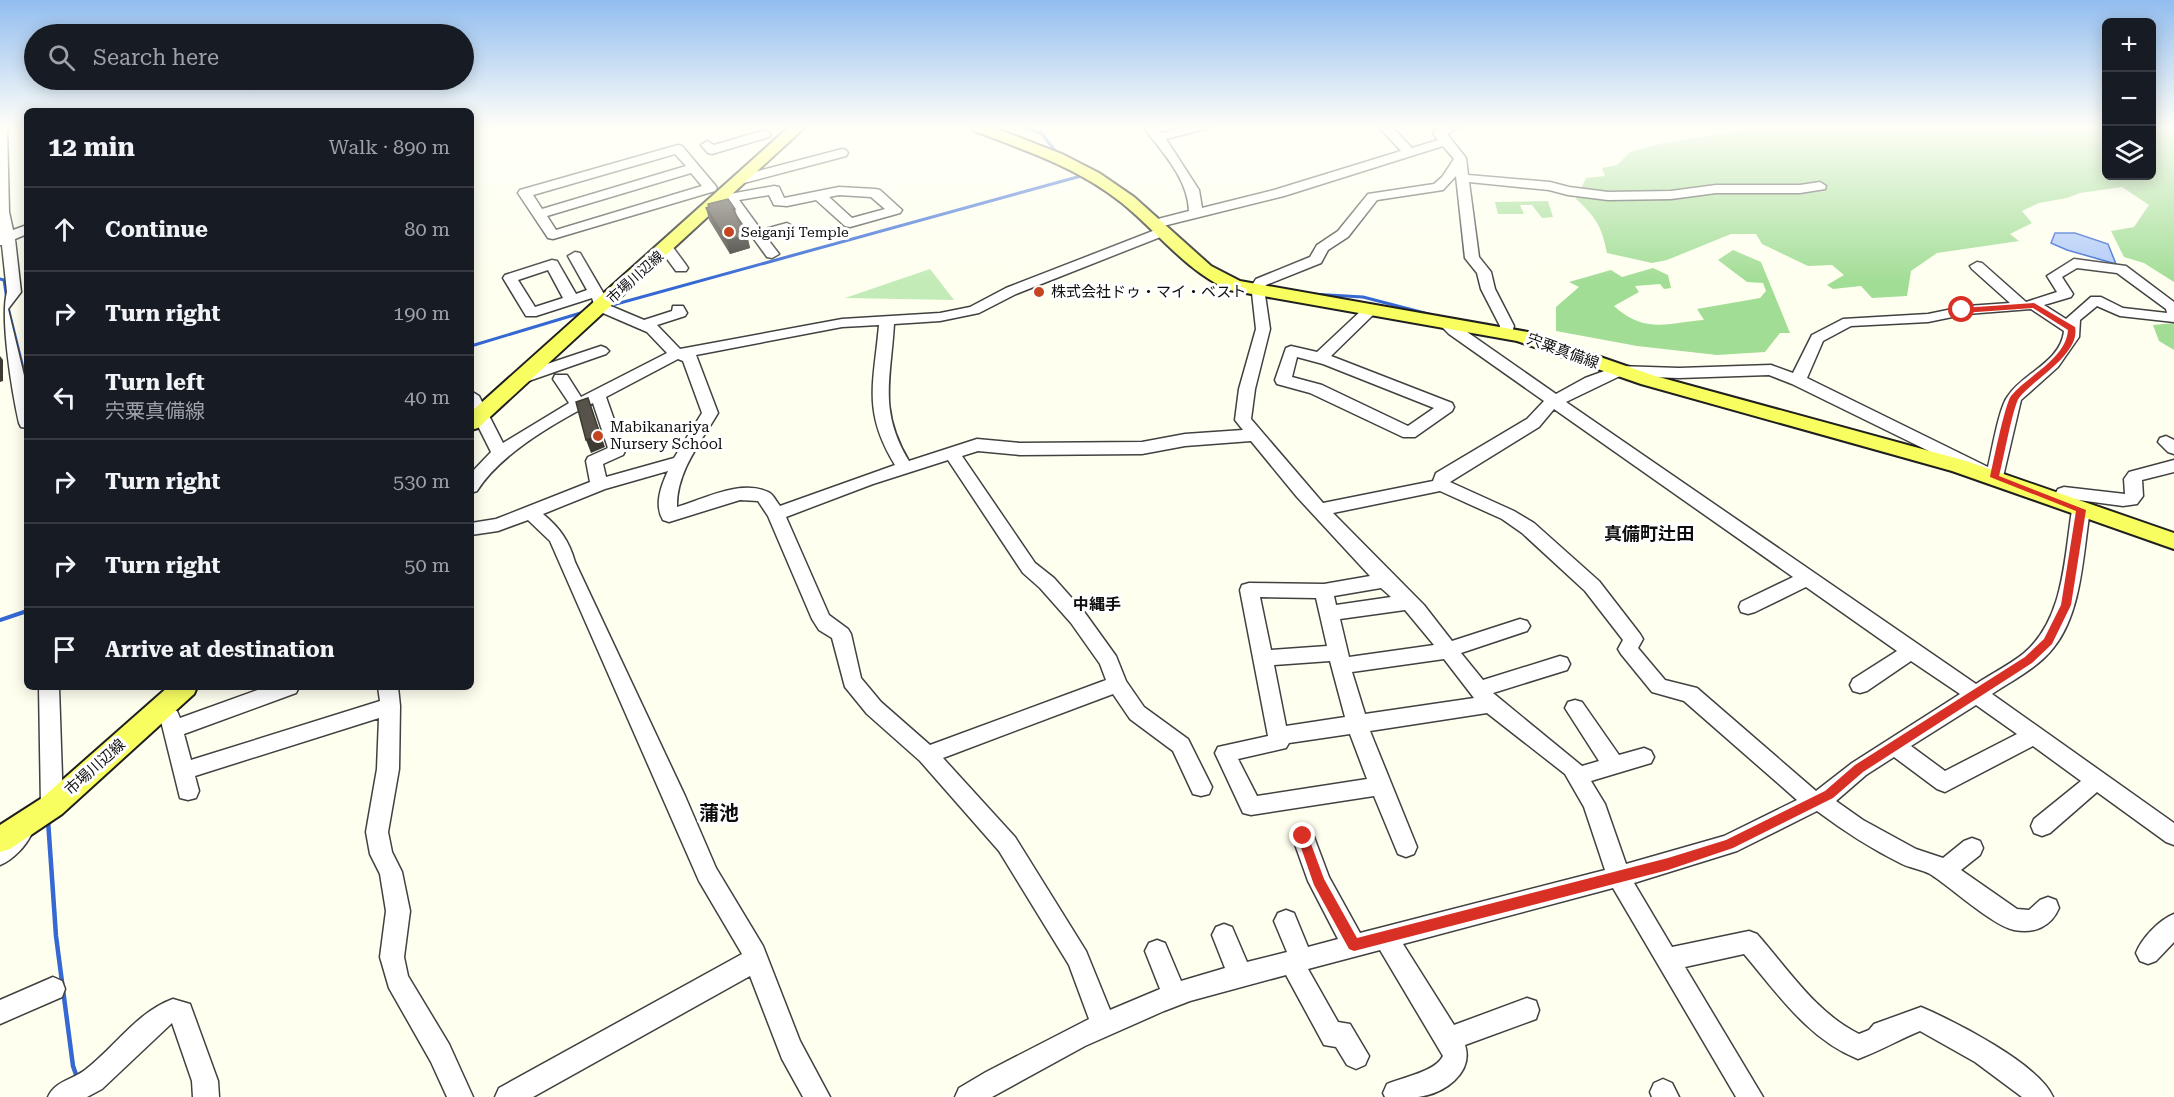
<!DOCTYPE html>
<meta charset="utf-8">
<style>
body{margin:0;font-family:"Roboto Serif","Noto Sans JP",serif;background:#242831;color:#f1f3f6}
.controls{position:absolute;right:18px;top:18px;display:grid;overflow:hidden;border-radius:9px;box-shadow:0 3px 15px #0003}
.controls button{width:54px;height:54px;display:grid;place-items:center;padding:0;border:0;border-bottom:2px solid #363941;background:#171b24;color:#f1f3f6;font:30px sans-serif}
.stop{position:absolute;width:18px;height:18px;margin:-14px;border:4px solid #d93025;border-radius:50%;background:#fff}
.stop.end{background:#d93025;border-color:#fff;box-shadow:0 2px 6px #0008}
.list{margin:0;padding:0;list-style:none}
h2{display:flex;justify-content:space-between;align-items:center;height:78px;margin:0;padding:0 24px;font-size:26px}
h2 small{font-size:20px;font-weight:400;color:#9ea1a6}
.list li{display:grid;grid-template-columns:39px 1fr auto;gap:18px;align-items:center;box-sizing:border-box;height:84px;padding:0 24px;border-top:2px solid #363941}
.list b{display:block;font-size:22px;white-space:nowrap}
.list p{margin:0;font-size:20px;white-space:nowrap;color:#9ea1a6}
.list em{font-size:20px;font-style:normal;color:#9ea1a6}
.icon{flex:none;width:33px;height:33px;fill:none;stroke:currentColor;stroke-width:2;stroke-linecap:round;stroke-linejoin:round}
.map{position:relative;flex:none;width:2174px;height:1097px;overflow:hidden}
.search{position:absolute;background:#171b24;box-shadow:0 3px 15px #0003;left:24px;top:24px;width:450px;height:66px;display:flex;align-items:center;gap:15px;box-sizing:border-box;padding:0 21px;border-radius:33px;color:#9ea1a6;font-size:22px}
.panel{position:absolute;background:#171b24;box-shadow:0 3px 15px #0003;left:24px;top:108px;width:450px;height:582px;border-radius:9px}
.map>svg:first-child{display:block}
</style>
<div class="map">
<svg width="2174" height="1097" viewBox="0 0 2174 1097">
<rect width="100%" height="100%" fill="#feffef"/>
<!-- green -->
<path fill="#c3ebb7" d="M930 269 954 300 845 298Z"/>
<!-- forest -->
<path fill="#a2dd95" d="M1758 128H2106V176H2152V128H2174V282L2144 263 2124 257 2111 231 2134 227 2149 205 2122 187 2080 193 2067 198 2039 203 2022 211 2032 223 2010 234 2019 241 1937 253 1911 271 1907 296 1872 298 1861 286 1833 289 1827 285 1844 275 1832 265 1808 266 1762 244 1756 234H1731L1667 260 1652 263 1607 253C1602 227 1596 217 1576 199L1586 178 1605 176 1602 168 1617 165 1630 152 1663 143Z
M1548 201 1553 217 1542 218 1532 205H1520L1524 214H1498L1495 202Z
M1733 250 1761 262 1790 333H1780L1765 352 1717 355 1637 346 1556 331V307L1579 287 1569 282 1611 270 1622 277 1653 268 1668 275 1671 288 1664 289 1660 284 1635 286 1639 292 1614 306C1644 334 1668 323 1704 320L1697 309 1760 298 1766 291 1763 283 1747 282 1718 260Z
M2174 323V350L2159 341 2153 325Z"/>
<!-- water -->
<path fill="#b1caf9" stroke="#3568d3" stroke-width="1.5" d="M2055 233H2075L2108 244 2116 264 2067 250 2051 243Z"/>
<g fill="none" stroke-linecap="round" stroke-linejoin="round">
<!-- stream-far2 -->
<path stroke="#3568d3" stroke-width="3" d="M1026 128 1041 133 1057 153
M0 279 4 280 7 300
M1311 294 1363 297 1436 316
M609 306 1081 176
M8 307 25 376
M1458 320 1519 331
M471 346 584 312"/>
<!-- stream-far1 -->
<path stroke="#3568d3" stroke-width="4" d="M24 375 27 385
M0 620 27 611"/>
<!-- stream -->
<path stroke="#3568d3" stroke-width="4.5" d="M48 820 56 936 73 1066 78 1080"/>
<!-- minor casing -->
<g stroke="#414141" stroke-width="3">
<path id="minor" d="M0 128H7L9 212 13 230 27 225V234L15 239 21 292 8 309 27 388V428L21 427 19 423C12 392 0 318 7 292L2 245H0Z
M1144 128H1157L1161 133 1183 128H1209L1166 139 1199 190 1202 208 1274 190 1401 151 1380 128H1393L1412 148 1438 140 1433 133 1435 130 1459 128 1447 134 1466 158 1468 175 1550 182 1569 187 1608 192 1671 191 1716 185H1800L1820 182 1826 186 1825 189 1800 193H1716L1671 199 1608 200 1568 195 1549 190 1469 182 1479 257 1491 272 1495 289 1514 326 1511 335 1506 337 1499 332 1500 326 1481 289 1477 273 1465 258 1456 176 1443 190 1377 200 1348 237 1328 250 1321 263 1266 285 1264 288 1270 329 1255 389 1251 419 1323 503 1433 481 1436 473 1527 419 1544 401 1449 334 1438 323 1445 319 1450 320 1556 394 1585 378 1618 366 1679 368 1771 365 1793 373 1812 335 1843 319 1928 314 1967 306 2010 303 1972 269 1970 266 1977 262 1982 263 2026 302 2057 292 2047 276 2074 259 2126 266 2174 302V322L2120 316 2097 306 2080 320 2079 337 2058 367 2021 400 2003 477 2000 481 1994 483 1792 384 1769 375 1679 378 1620 376 1566 402 1976 684C1991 674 2009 665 2023 654 2064 620 2064 560 2072 510L2075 506 2081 504 2087 506 2090 510C2083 553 2082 612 2054 647 2038 668 2013 680 1992 694L2174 823V845L2166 842 2097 792 2050 833 2042 836 2034 833 2031 826 2034 819 2081 781 2033 746 1945 792 1937 789 1894 757 1866 775 1836 801 1863 820 1916 849 1943 858 1964 841 1972 838 1980 841 1983 848 1980 855 1961 870 2017 909 2029 910 2040 900 2048 897 2056 900 2059 908C2051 927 2034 934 2014 930 1993 926 1951 887 1930 874 1921 869 1909 868 1900 863 1870 848 1844 831 1817 811L1737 851 1634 883 1672 947 1749 931 1757 934C1788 969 1816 1013 1859 1034L1869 1030 1874 1024 1921 1007C1954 1021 2039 1064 2053 1097H2022L1975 1062 1920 1031C1898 1040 1880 1051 1858 1059 1808 1039 1778 994 1744 954L1685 967 1763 1097H1736L1613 888 1403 944 1454 1025 1527 998 1536 1001 1539 1010 1536 1019 1465 1045C1474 1073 1444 1094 1418 1097 1407 1097 1396 1097 1385 1097L1383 1093 1387 1084C1403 1077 1435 1072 1443 1056L1380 950 1308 969 1338 1022 1350 1024 1369 1056 1365 1065 1356 1069 1347 1065 1336 1047 1324 1045 1286 975 1190 1001 1164 1011 1085 1046 992 1097H955L959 1088 986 1072 1089 1019 1069 965 999 851 920 761 867 714 845 687 832 638 819 630 812 619 768 516 758 501 740 500 669 522 663 520C654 505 661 486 668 471L605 489 543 514C560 528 569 541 575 562L685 796 716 868 763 946 800 1041 830 1097H803L782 1059 750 976 533 1097H495L499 1088 742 954 699 881 550 541 528 520 498 531 471 535V523L496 519 590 482 586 461 588 457 608 448 593 403C554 423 500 454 477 491L471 493V473L491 452 471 412V391L479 396 503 443 569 403 553 379 555 375H567L581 397 667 353 647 332 596 310 592 298 536 316H526L503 278 505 275 552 260 557 261 576 294 587 290 568 256 575 252 580 253 608 301 606 304 644 320 672 311 673 306H683L687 313 685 316 657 325 680 349 842 319 940 313 970 307 1006 288 1163 227 1168 228 1170 231 1168 234 1016 294 979 313 940 321 894 324C891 378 878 410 909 461L977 439 1020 443 1142 442 1185 434 1243 430 1235 420 1239 389 1256 329 1252 293 1249 290 1256 279 1310 257 1317 245 1338 231 1368 194 1434 184 1442 177 1454 159 1443 146 1284 196 1155 228 1148 224 1150 221 1189 211C1188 179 1163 153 1144 128ZM2077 268 2117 273 2166 309 2167 313 2123 308 2101 297H2091L2066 319 2044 305 2071 297 2073 294 2062 277ZM548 270 563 298 535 307 518 280ZM2031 309 2064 331C2061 362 2023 373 2008 396 1999 407 1992 451 1988 467L1807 378 1823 341 1851 326 1928 322 1967 314ZM879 325C874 383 862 411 895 465L780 506C776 501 773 494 768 492 741 479 704 499 677 507 676 472 701 442 718 413L696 355 842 327ZM678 359 683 361 702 413 674 458 606 477 603 464 623 455 625 451 606 397ZM1554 409 1793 577 1741 602 1739 607 1741 612 1748 614 1755 612 1806 587 1897 651 1853 679 1850 685 1853 691 1860 693 1867 691 1911 661 1960 694 1852 763 1816 791 1697 688 1665 680 1638 648 1643 639 1640 634 1599 581 1534 523 1514 511 1450 482 1539 427ZM1251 441 1297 497 1370 576 1324 584 1249 583 1242 585 1240 590 1268 736 1218 747 1215 753 1243 813 1251 815 1374 796 1398 854 1406 857 1414 854 1417 847 1370 731 1487 713 1565 774 1584 807 1605 870 1360 933 1329 877 1311 829 1303 826 1295 829 1292 836 1308 881 1338 939 1308 947 1294 913 1286 910 1278 913 1274 921 1287 952 1247 962 1232 927 1224 924 1216 927 1212 935 1225 968 1181 981 1165 943 1157 940 1149 943 1145 951 1160 989 1110 1010 1086 951 1015 837 943 758 1113 694 1130 719 1173 751 1193 794 1201 796 1209 794 1212 787 1188 739 1144 707 1126 681 1116 656 1085 613 1054 578 1035 563 962 456 978 451 1020 455 1142 454 1185 446ZM948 460 1023 573 1040 588 1071 623 1100 664 1106 680 930 745 881 702 861 678 851 634 848 629 829 615 786 517 873 484ZM1440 491 1502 519 1522 533 1585 591 1623 640 1618 649 1621 654 1652 692 1684 701 1797 800 1724 836 1626 864 1605 804 1591 781 1651 763 1654 757 1651 751 1644 748 1619 755 1582 702 1575 700 1568 702 1565 708 1599 761 1582 766 1493 693 1567 670 1570 664 1567 658 1560 656 1483 680 1461 653 1527 631 1530 626 1527 621 1520 619 1452 641 1424 605 1333 513ZM1381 588 1391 597 1336 605 1334 596ZM1260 597 1316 598 1327 646 1271 650ZM1405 610 1434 645 1349 657 1340 619ZM1444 659 1474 698 1365 714 1352 672ZM1330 661 1345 717 1286 726 1274 665ZM1976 705 2017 734 1945 771 1911 746ZM1350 734 1367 779 1257 796 1238 759 1286 748 1289 743Z
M765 130 771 134 769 137 712 154 708 153 701 145 707 141 714 145Z
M678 145 682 146 715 185 717 188 715 191 553 239 548 238 518 193 520 190ZM675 154 686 166 542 209 533 195ZM691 173 702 186 556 230 547 216Z
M842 149 846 150 848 153 846 156 740 184 734 180 735 177Z
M774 186 779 187 784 198 839 187 875 189 880 190 902 210 900 213 850 227 845 226 816 200 787 206 774 205 769 195 739 200 761 230 787 223 794 227 792 230 766 237 779 254 772 258 767 257 730 206H715L712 200 719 196ZM839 195 871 197 885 209 852 218 829 197Z
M667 245 672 246 686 265 688 268 686 271H676L662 252 660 249 662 246Z
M1369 307 1376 311 1374 314 1331 356 1452 403 1454 407 1452 411 1415 437H1403L1310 393 1277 384 1275 380 1286 348 1291 346 1317 352 1364 308ZM1297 357 1323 364 1434 408 1408 426 1322 385 1292 377Z
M601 346 606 348 609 351 606 354 523 383 515 378 517 374Z
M2166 436 2174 440V454L2168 452 2158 442 2160 438Z
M2174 460V472L2142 480 2143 496 2137 504 2123 506 2071 499 2066 506H2054L2051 502 2058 489 2064 487 2125 494 2124 479 2129 472Z
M39 687H59L63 806 60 813 52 815 44 813 41 806Z
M266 687H299L296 693 184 734 191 760 380 701 378 687H398L400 706 399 769 388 832 392 852 402 872 410 911 404 957 408 976 449 1044 473 1097H447L431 1062 389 988 380 957 386 911 380 874 370 854 366 832 377 769 379 718 195 776 199 791 196 798 188 800 180 798 160 717 163 711 170 709 177 711 180 718Z
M21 823 29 826 32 833C26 846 13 860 0 865V840L13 826Z
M2174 914V942L2156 961 2148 964 2140 961 2136 953C2142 938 2159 920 2174 914Z
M53 977 62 981 65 989 62 997 0 1024V1000Z
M173 999 190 1004 218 1081 219 1097H193L192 1081 172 1023 102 1089 87 1097H48C55 1081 72 1080 85 1070 115 1047 137 1012 173 999Z
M1663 1079 1672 1083 1679 1097H1652L1650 1092 1654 1083Z"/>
</g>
<!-- major casing -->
<g stroke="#1f1f1f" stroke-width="4">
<path id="major" d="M788 128H804L478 428 471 430V412Z
M972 128H995L1062 154 1099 173 1134 197 1211 266 1240 281 1528 332 1655 376 1966 461 2174 533V549L1952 471 1641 384 1517 341 1229 290C1185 270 1159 233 1122 203 1079 168 1025 150 974 131Z
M168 687H197L194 694 62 814 10 849 0 852V825L42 798Z"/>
</g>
<!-- minor -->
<use href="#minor" fill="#fff" fill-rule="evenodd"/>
<!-- major -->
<use href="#major" fill="#f8fe60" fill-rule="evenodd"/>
</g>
<!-- wall -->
<path fill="#4b4740" d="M706 208 735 209 737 216 747 235 750 248 730 254 709 220Z"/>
<!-- shaded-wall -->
<path fill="#3d3a34" d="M747 235 750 248 730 254 727 241Z
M0 356 3 360V381L0 382Z
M588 398 605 447 591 453 586 440Z"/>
<!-- building -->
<path fill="#57534a" stroke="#3d3a34" stroke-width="1.5" d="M728 199 735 209H733L747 235 727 241 706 208 709 207 708 204Z
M588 398 600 434 586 440 576 402Z"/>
<!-- sky -->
<linearGradient id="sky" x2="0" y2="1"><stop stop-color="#92bdef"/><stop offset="0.45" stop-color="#fffff8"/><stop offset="1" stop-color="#fffff8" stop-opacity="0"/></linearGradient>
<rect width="2174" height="282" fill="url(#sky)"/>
<!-- route -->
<path fill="#d93025" d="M2034 303 2075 327C2081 354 2032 380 2019 398 2013 406 2003 462 1999 476L2086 510 2071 605 2052 644 2032 663 1863 772 1833 798 1733 848 1668 870 1354 951 1349 949 1314 885 1297 836 1299 833H1307L1324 879 1357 938 1668 858 1726 840 1825 791 1855 765 2025 657 2044 639 2061 605 2076 511 1990 477C1993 463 2005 404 2011 396 2027 376 2066 359 2068 330L2033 308 1962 313 1958 310 1962 308Z"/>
<!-- markers -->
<g fill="#c44520" stroke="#fff" stroke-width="2">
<circle cx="729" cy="232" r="6"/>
<circle cx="1039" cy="292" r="6"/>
<circle cx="598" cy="436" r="6"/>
</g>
<g text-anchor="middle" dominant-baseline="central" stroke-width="6" stroke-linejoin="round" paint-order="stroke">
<!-- far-poi labels -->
<g font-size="14" fill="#0e0e0e" stroke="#fff" text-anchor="start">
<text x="741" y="232">Seiganji Temple</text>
</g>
<!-- far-street labels -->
<g font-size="14" fill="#0e0e0e" stroke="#fff">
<text transform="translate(635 277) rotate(-42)">市場川辺線</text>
</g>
<!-- poi labels -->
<g font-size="15" fill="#0e0e0e" stroke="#fff" text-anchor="start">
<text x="1051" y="292">株式会社ドゥ・マイ・ベスト</text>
<text x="610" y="427">Mabikanariya<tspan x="610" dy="17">Nursery School</tspan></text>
</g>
<!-- street labels -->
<g font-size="15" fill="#0e0e0e" stroke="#fff">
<text transform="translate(1563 351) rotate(20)">宍粟真備線</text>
<text transform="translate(95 767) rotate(-42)">市場川辺線</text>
</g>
<!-- neighbourhood labels -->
<g font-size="16" font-weight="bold" fill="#0e0e0e" stroke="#fff">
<text x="1097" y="604">中縄手</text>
</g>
<!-- quarter labels -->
<g font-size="18" font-weight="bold" fill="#0e0e0e" stroke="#fff">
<text x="1649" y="533">真備町辻田</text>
</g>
<!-- near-neighbourhood labels -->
<g font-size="20" font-weight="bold" fill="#0e0e0e" stroke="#fff">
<text x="719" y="813">蒲池</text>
</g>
</g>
</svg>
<div class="controls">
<button>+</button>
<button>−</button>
<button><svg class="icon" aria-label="layers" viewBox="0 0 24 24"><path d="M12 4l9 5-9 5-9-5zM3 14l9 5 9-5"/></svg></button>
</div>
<div class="stop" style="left:1962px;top:310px"></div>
<div class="stop end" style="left:1303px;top:836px"></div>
<div class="search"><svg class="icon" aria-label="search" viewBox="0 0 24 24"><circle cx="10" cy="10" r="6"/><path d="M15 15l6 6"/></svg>Search here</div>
<section class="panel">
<h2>12 min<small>Walk · 890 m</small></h2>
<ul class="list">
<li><svg class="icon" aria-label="ahead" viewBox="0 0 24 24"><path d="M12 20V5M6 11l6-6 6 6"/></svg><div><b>Continue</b></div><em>80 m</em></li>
<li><svg class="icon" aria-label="right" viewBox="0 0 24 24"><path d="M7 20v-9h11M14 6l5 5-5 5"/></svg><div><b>Turn right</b></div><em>190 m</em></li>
<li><svg class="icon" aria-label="left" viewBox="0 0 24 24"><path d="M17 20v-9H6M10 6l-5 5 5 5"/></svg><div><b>Turn left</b><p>宍粟真備線</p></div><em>40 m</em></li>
<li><svg class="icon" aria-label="right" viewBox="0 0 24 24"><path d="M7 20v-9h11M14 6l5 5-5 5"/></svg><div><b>Turn right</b></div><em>530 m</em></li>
<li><svg class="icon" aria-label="right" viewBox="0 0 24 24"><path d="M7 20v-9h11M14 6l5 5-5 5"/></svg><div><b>Turn right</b></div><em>50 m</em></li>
<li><svg class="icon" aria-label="arrive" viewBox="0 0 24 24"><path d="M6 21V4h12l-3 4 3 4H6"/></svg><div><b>Arrive at destination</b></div></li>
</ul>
</section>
</div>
